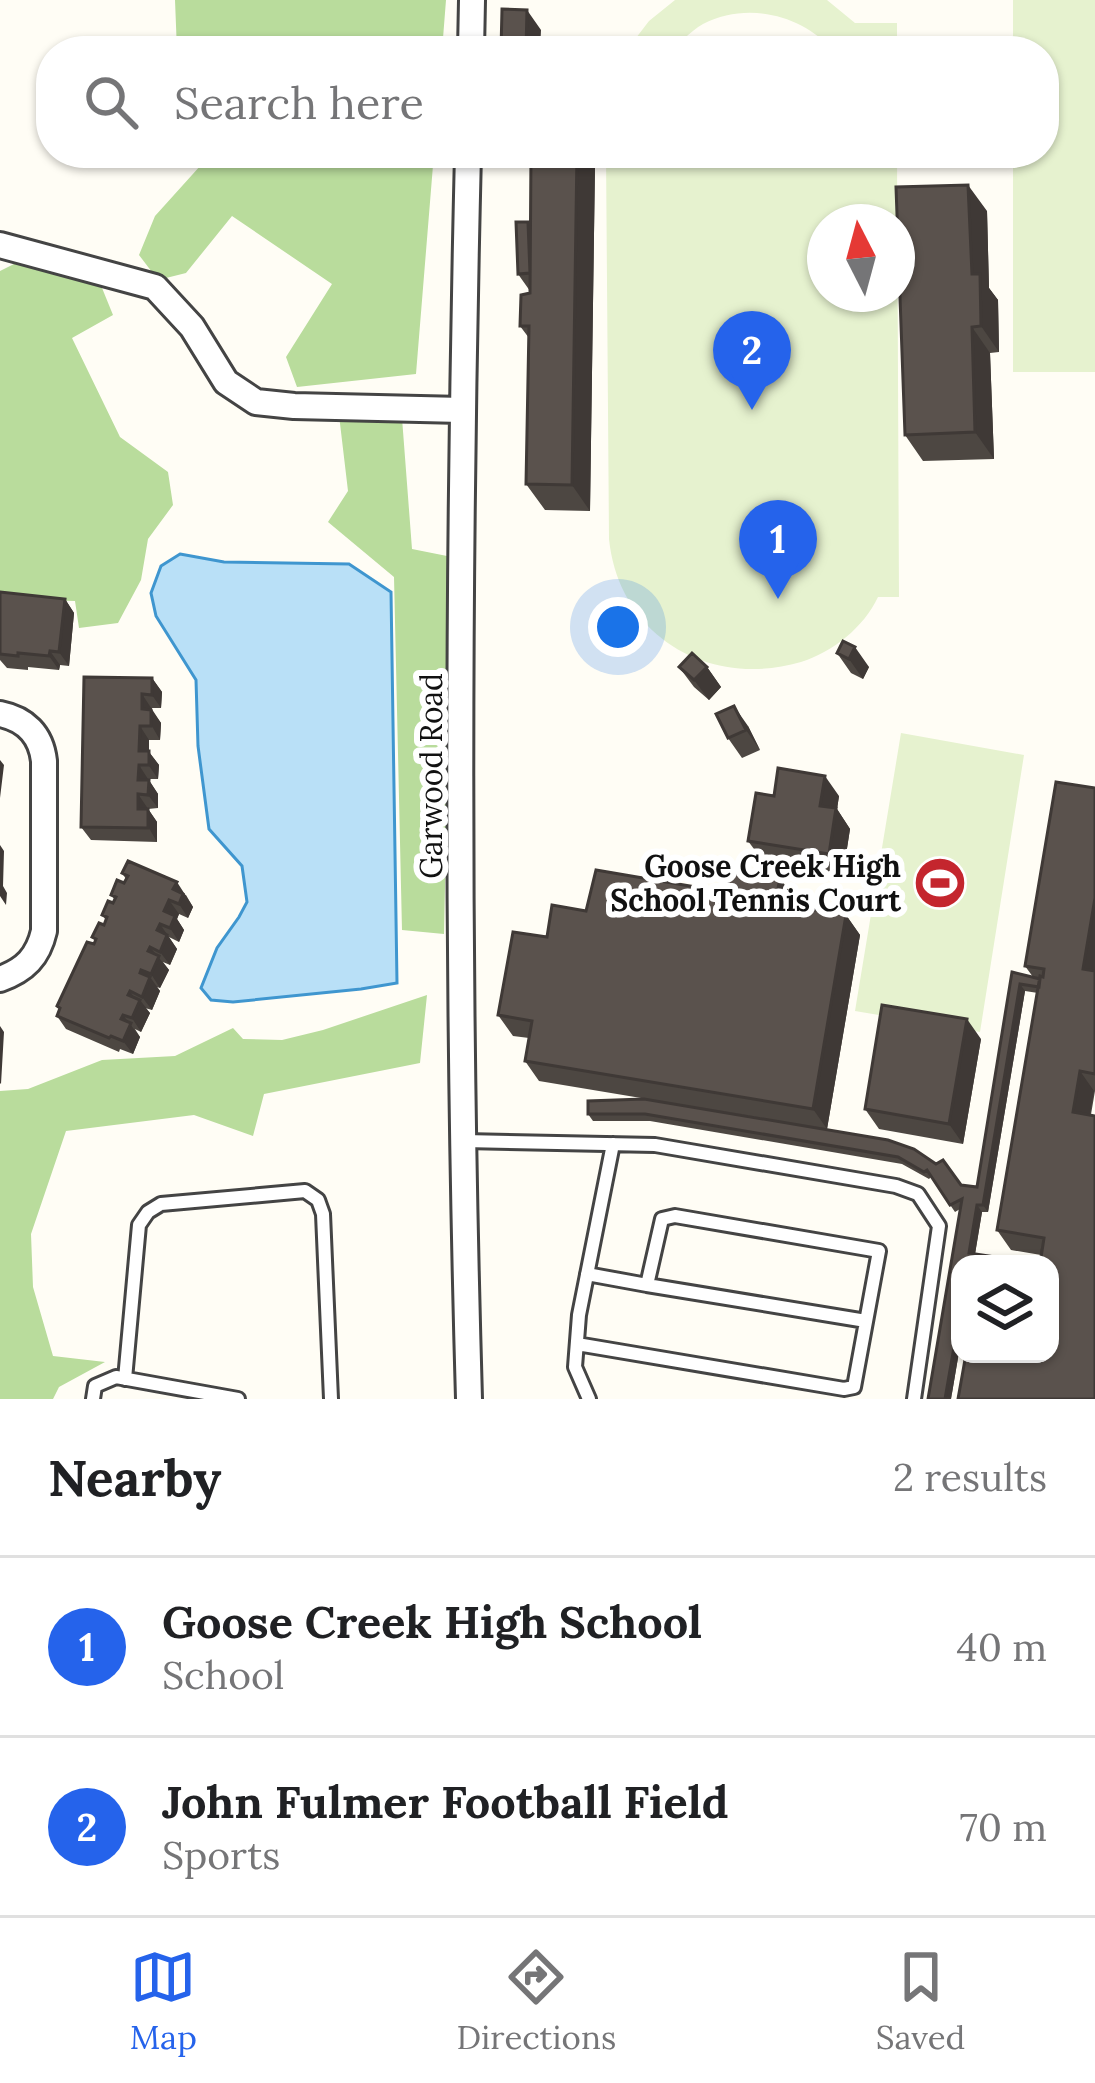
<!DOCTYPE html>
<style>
body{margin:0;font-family:Lora,serif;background:#f6f6f6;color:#202124}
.controls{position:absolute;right:36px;bottom:36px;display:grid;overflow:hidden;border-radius:24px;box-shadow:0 3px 9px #0004}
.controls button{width:108px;height:108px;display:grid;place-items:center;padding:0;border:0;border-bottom:3px solid #e0e0e0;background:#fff;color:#202124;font:60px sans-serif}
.compass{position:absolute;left:807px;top:204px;width:108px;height:108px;border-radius:50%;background:#fff;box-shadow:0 3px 9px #0004;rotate:354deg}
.you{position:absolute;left:618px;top:627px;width:42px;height:42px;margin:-30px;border:9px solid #fff;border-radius:50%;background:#1a73e8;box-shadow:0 0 0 18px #1a73e833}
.badge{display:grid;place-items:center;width:78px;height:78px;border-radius:50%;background:#2563eb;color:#fff;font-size:39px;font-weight:700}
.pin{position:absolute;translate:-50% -99px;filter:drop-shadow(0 3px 6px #0008)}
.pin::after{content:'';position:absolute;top:63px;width:42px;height:36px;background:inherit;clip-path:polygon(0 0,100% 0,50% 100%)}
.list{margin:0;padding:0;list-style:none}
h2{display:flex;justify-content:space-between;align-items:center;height:156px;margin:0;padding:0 48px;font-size:51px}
h2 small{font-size:39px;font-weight:400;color:#757577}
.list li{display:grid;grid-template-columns:78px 1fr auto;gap:36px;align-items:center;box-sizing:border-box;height:180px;padding:0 48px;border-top:3px solid #e0e0e0}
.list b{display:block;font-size:45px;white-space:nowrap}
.list p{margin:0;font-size:39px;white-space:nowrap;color:#757577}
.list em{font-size:39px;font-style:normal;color:#757577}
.icon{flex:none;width:66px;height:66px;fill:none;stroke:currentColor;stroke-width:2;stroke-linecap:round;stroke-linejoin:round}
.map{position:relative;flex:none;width:1095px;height:1399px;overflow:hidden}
.search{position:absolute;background:#fff;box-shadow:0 3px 9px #0004;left:36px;right:36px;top:36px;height:132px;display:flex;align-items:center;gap:30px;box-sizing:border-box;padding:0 42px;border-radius:48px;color:#757577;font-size:45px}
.sheet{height:516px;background:#fff}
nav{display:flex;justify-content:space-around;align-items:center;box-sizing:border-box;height:168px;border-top:3px solid #e0e0e0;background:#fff;font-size:33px;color:#757577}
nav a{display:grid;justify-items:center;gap:6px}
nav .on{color:#2563eb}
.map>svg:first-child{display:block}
</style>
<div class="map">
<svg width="1095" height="1399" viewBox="0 0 1095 1399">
<rect width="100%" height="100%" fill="#fffdf5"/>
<!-- forest -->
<path fill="#b9dc9c" d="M175 0H446L442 51H177Z
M191 153H434L416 374 297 387 286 357 332 284 232 216 186 273 158 280 139 255 155 216 201 165Z
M22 260 100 283 113 315 72 338 120 437 168 472 173 505 148 539 141 580 118 623 79 628 75 601 0 599V271Z
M339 415 402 418 412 549 452 557 444 934 402 930 394 577 328 522 348 491Z
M427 995 420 1063 264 1094 253 1136 194 1115 66 1131 31 1234 33 1287 53 1356 105 1362 59 1387 53 1399H0V1091L28 1089 102 1060 175 1056 233 1028 243 1039 282 1040 323 1030Z"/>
<!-- pitch -->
<path fill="#e6f2cf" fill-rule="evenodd" d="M675 0H827L855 23H897V51H834C802 15 748 1 703 24 690 31 677 48 664 51 653 54 638 51 626 51L649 21Z
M1013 0H1095V372H1013V153H1044V51H1013Z
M606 153H897L899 597H878C864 627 833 652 801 662 710 689 619 637 609 539ZM825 222H897V294H825Z
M901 733 1024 755 980 1032 855 1011Z"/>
<!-- water -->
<path fill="#b9e0f7" stroke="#3f96cf" stroke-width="3" d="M180 554 224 562 349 564 391 592 397 983 361 989 233 1002 211 1000 201 988 217 948 239 917 247 902 242 866 209 829 198 746 196 680 156 616 151 593 161 566Z"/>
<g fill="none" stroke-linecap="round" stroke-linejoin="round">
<!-- lane casing -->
<g stroke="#444" stroke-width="18">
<path id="lane" d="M464 1141 655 1145 896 1186 918 1194 939 1226 914 1399
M587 1274 647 1285
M577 1344 844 1389 854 1387 879 1251 675 1216 662 1219 647 1285 866 1321
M125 1379 139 1225 148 1212 161 1204 305 1191 318 1200 323 1214 331 1399
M93 1399 95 1386 116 1377 238 1399
M589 1399 575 1367 579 1315 613 1144"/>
</g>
<!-- street casing -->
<g stroke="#444" stroke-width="30">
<path id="street" d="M471 51 472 0
M468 153C458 568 457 984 469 1399
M0 245 155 287 192 327 226 382 256 402 294 406 462 410
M0 714C25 719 41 734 44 761V931C38 957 25 970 0 979"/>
</g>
<!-- lane -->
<use href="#lane" stroke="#fff" stroke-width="12"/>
<!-- street -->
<use href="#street" stroke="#fff" stroke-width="24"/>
</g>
<!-- wall -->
<path fill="#4d4742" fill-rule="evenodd" d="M531 153H586L595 165 590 511 545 510 526 484 529 338 520 326 530 291 518 274 530 226Z
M987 211 989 288 998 300 999 352 990 353 994 459 923 461 905 435Z
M0 592 65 599 74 613 69 666 60 665 59 670 28 667V670L7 668 0 660Z
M837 653 869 667 863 679 851 673Z
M679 667H707L721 687 709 700 694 687Z
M84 677 152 678 162 692 161 708H152V711L161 723 160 740H149V752L159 765 158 779H148L158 794V808L148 809 157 822V842L91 840 81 827Z
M748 726 760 750 742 758 728 738Z
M1095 788V1091L1050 1354V1264H960V1346L951 1399 960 1209 955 1212 931 1177 929 1179 902 1164 650 1121H593L588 1114V1101L888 1140 961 1185 977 1187 1012 972 1033 977 1025 966ZM1025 991 1038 993 997 1230 1011 1250 1041 1255 1040 1264 975 1254 982 1212H988Z
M774 796H839L837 809 850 829 843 874 763 861 748 841Z
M122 873 186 895 193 907 188 918 179 914 177 919 184 930 179 942 169 937 177 949 170 965 163 962 169 970 160 988 157 987 160 991 152 1010 145 1008 150 1013 141 1032 135 1029 140 1037 133 1054 120 1049 119 1052 66 1029 57 1016 59 1010 57 1006 94 944 95 941 92 937 104 925 106 920 102 915 115 900 111 895 124 883 126 879Z
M725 892 794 898 792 906 846 915 860 935 827 1129 539 1081 525 1061 529 1038 513 1036 498 1015 547 937 586 911Z
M981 1039 963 1144 879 1129 865 1109Z"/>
<!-- shaded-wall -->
<path fill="#3f3936" d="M527 10 541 30 540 51 526 50Z
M577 153H586L595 165 590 511 572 485Z
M968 185 987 211 989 288 998 300 999 352 981 326 972 274Z
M972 327 990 353 994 459 975 432Z
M65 599 74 613 69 666 59 652Z
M855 647 869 667 863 679 849 659Z
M50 651 60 665 59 670 49 656Z
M707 667 721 687 709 700 694 680Z
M152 678 162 692 161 708 152 695Z
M142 694 161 723 160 740 142 709Z
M734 706 748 726 760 750 746 730Z
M140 726 149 740V752L159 765 158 779 139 751Z
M0 760 4 765 0 798Z
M139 765 148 779V794L138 780Z
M825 776 839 796 837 809 850 829 843 874 829 854 820 806Z
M149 780 158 794V808L148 795Z
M138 794 157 822V842L138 809Z
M0 845 4 851 3 886 7 893 6 905 0 896Z
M780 878 794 898 789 923 775 903Z
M177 882 193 907 188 918 179 904 173 889Z
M1095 898V986L1083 969Z
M169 900 179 914 177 919 184 930 179 942 170 928 164 911Z
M846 915 860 935 827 1129 813 1109Z
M160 924 177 949 170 965 160 952 157 930Z
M150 947 169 970 160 988 151 974 148 951Z
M141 970 149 981 150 977 160 991 152 1010 142 997Z
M1020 984 1025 991 988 1212 983 1205Z
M130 991 138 1003 140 1000 150 1013 141 1032 132 1018 128 995Z
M123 1015 140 1037 133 1054 123 1041 121 1019Z
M967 1019 981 1039 963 1144 949 1124Z
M0 1026 4 1032 1 1084 0 1083Z
M1080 1071 1094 1091 1087 1132 1073 1112Z
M977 1205 982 1212 974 1260 969 1253Z
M958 1324 960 1327V1346L951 1399H945Z"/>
<!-- building -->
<path fill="#5a524d" stroke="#3f3936" stroke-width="3" d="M502 9 527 10 526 50H501Z
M531 153H577L572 485 526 484 529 326H520L521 295 530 293Z
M968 185 972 274H980L981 326 972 327 975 432 905 435 896 187Z
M516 222H528L530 273 518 274Z
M0 592 65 599 59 652 50 651 49 656 18 653V656L0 654Z
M843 641 855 647 849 659 837 653Z
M692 653 707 667 694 680 679 667Z
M84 677 152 678V695L142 694V709L151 710V726H140L139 751H149V765H139L138 780H149L148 795 138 794V809H148V828L81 827Z
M734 706 746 730 728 738 716 714Z
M778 768 825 776 820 806 836 808 829 854 748 841 756 793 774 796Z
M1056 782 1095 788V898L1083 969 1095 971V1074L1080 1071 1073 1112 1095 1116V1399H958L966 1354H1050V1264H1040L1044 1238 997 1230 1040 976 1043 977 1044 969 1025 966Z
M128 861 177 882 173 889 183 894 179 904 169 900 164 911 175 916 170 928 160 924 157 930 167 935 160 952 150 947 148 951 159 956 151 974 141 970 140 973 150 977 142 997 130 991 128 995 140 1000 132 1018 123 1015 121 1019 131 1023 123 1041 111 1036 109 1038 57 1016 60 1008 57 1006 87 942 94 944 96 939 92 937 99 923 104 925 107 917 102 915 108 901 113 903 116 897 111 895 117 880 124 883 128 876 122 873Z
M729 869 780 878 775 903 846 915 813 1109 525 1061 532 1021 498 1015 513 932 547 937 552 905 586 911 596 870 725 892Z
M1012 972 1040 979 1039 987 1020 984 983 1205H977L969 1253 1040 1264 1042 1249 1040 1264H960V1324H958L945 1399H928L962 1199 950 1205 927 1170 924 1172 898 1157 645 1114H588V1101L644 1099 888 1140 914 1149 936 1164 943 1160 961 1185 977 1187Z
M882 1005 967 1019 949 1124 865 1109Z"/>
<!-- icons -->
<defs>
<g id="stadium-disc" transform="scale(2.7)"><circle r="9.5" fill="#c4262e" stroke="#fff"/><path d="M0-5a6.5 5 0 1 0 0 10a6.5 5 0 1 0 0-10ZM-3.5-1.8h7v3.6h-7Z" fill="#fff"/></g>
</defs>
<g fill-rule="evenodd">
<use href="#stadium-disc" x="940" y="883"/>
</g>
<g text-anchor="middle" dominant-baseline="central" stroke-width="12" stroke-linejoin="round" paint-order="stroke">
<!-- street labels -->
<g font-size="30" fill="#111" stroke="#fff">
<text transform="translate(431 776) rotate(-90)">Garwood Road</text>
</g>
<!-- poi labels -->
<g font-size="30" font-weight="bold" fill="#111" stroke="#fff" text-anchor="end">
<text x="901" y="866">Goose Creek High<tspan x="901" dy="34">School Tennis Court</tspan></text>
</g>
</g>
</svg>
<div class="controls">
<button><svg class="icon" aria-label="layers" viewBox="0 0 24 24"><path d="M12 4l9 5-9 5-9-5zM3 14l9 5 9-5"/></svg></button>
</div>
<svg class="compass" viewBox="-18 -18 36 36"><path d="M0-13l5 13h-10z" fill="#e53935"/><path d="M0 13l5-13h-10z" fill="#757577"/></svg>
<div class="you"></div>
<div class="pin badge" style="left:778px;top:599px">1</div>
<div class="pin badge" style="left:752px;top:410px">2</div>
<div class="search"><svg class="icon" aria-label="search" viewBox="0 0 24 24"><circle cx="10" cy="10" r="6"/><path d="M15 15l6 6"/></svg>Search here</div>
</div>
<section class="sheet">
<h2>Nearby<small>2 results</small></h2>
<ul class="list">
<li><span class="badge">1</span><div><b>Goose Creek High School</b><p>School</p></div><em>40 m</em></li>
<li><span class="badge">2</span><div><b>John Fulmer Football Field</b><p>Sports</p></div><em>70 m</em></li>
</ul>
</section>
<nav>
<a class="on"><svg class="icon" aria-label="map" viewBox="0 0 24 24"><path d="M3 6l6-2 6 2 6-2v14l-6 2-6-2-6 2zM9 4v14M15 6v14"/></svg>Map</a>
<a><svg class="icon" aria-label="directions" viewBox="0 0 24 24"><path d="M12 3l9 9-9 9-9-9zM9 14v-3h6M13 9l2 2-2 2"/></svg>Directions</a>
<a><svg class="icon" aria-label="saved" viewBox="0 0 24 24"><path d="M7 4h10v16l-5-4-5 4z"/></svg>Saved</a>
</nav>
